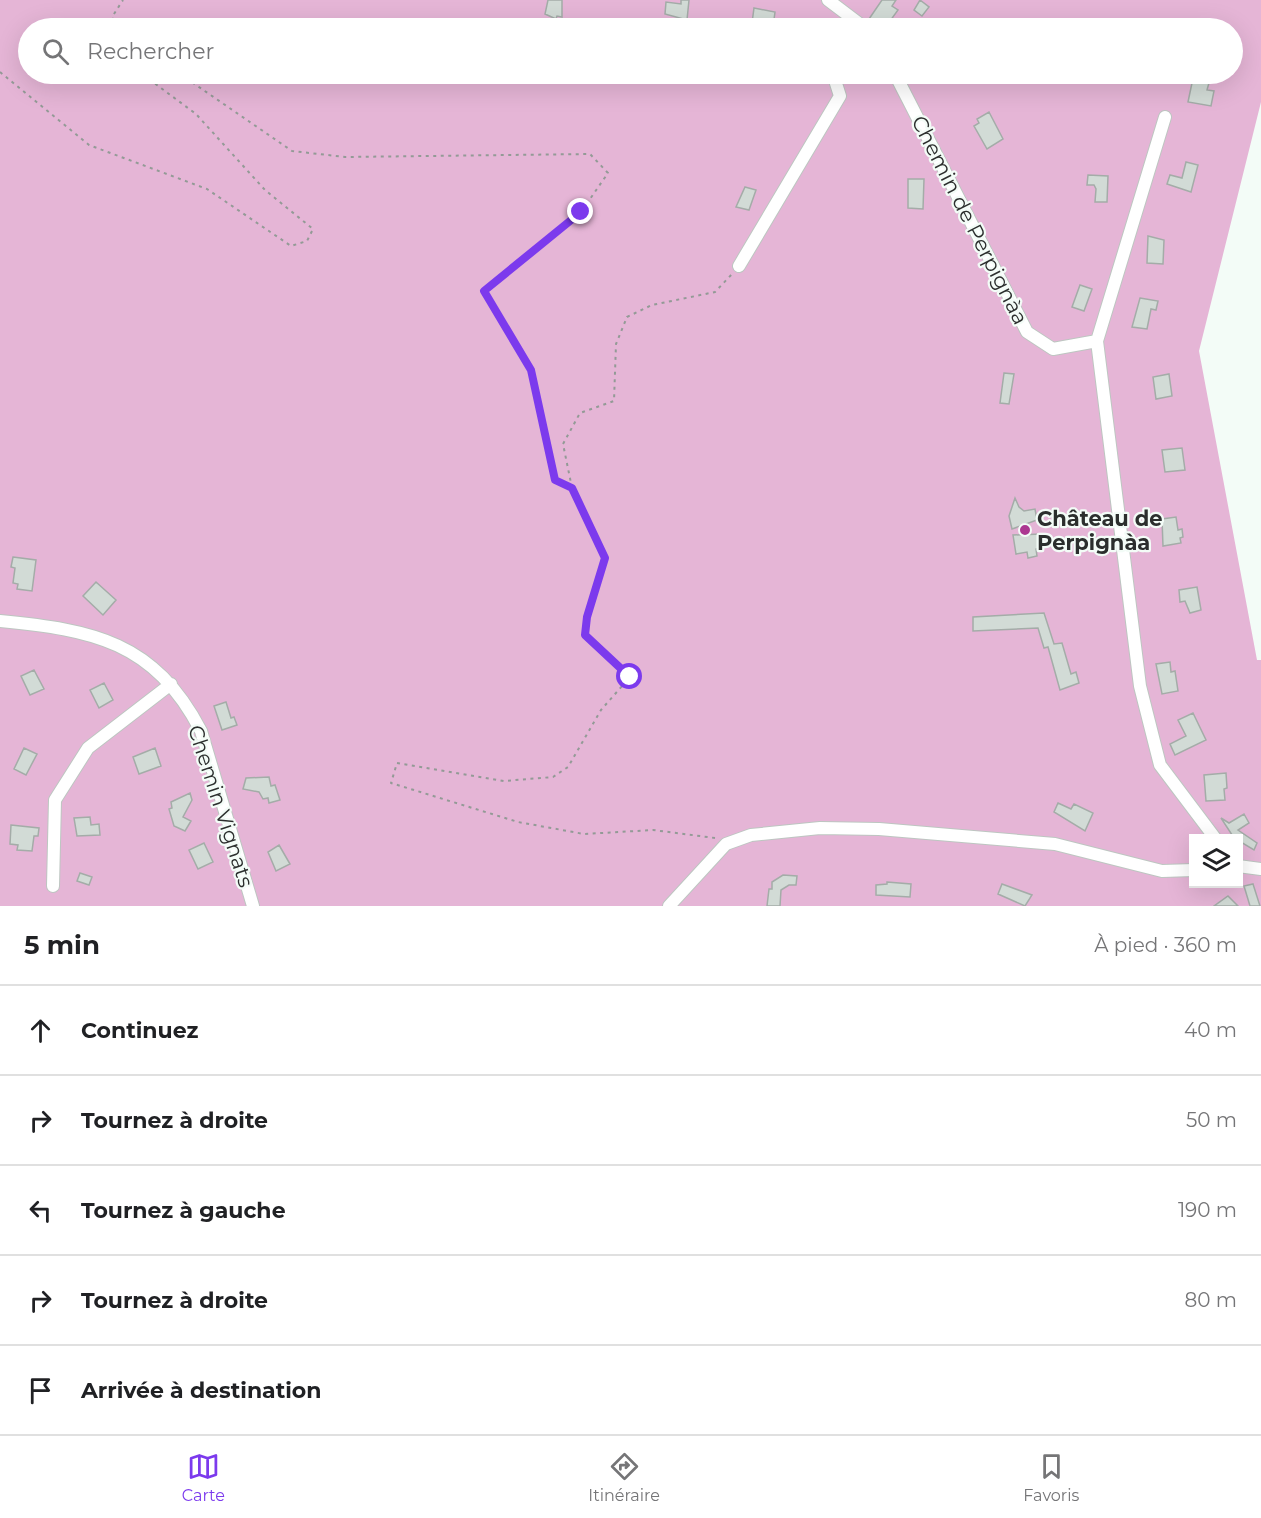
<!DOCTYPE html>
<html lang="fr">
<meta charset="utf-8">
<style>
body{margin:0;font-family:Montserrat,sans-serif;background:#f2f2f2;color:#202124}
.controls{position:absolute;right:18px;bottom:18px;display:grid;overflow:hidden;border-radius:0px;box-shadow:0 6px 24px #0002}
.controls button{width:54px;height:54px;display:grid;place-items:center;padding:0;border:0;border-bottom:2px solid #e0e0e0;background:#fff;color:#202124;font:30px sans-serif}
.stop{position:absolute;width:18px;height:18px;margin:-14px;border:4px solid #7c3aed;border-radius:50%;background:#fff}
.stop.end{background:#7c3aed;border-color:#fff;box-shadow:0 2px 6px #0008}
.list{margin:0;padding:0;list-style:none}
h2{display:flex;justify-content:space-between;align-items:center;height:78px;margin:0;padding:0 24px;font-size:26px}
h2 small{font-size:20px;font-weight:400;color:#757577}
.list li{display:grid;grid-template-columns:39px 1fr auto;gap:18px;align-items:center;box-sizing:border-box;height:90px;padding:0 24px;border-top:2px solid #e0e0e0}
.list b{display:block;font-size:22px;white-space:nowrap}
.list em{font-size:20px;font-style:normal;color:#757577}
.icon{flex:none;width:33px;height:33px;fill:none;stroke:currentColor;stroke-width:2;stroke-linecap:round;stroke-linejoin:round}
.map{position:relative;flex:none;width:1261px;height:906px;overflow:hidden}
.search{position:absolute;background:#fff;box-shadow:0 6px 24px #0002;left:18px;right:18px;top:18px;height:66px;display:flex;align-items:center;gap:15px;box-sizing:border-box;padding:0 21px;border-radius:33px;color:#757577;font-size:22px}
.sheet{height:528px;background:#fff}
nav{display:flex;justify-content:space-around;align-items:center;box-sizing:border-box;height:84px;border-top:2px solid #e0e0e0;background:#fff;font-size:16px;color:#757577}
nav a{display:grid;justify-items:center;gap:3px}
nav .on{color:#7c3aed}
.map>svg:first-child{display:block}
</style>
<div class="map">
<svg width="1261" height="906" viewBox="0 0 1261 906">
<rect width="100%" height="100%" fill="#f3fcf7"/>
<!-- green -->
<path fill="#e5b5d6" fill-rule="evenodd" d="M0 0H1261V102L1199 351 1257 660H1261V906H0ZM28 28H1232V74H28ZM1194 838H1238V884H1194Z"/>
<!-- building -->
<path fill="#d2dbd6" stroke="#a4aca8" stroke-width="1.5" d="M548 0H562V17L557 16 556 19 545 14Z
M681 0H689L687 20 665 14 666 2 681 4Z
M882 0H896L892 6 898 10 885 28H877L869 19Z
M920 0 929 7 922 16 914 10Z
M754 8 775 12 773 27 752 23Z
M1167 74H1201L1211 76 1207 90 1214 91 1211 106 1188 102 1192 83 1166 76Z
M989 112 1003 139 987 149 974 126 979 123 977 119Z
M1186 162 1198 165 1191 192 1167 184 1170 175 1182 178Z
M1088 175 1108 176 1107 202H1095L1096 189 1094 185H1087Z
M908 179H924L923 209 908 208Z
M745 187 756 190 749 210 736 207Z
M1148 236 1164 240 1163 264 1147 263Z
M1080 285 1092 289 1084 311 1072 307Z
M1140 298 1158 301 1156 310 1151 309 1147 329 1132 327Z
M1004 373 1014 374 1009 404 1000 403Z
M1169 374 1172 396 1156 399 1153 377Z
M1182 448 1185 470 1165 472 1162 450Z
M1015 498 1019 507 1024 511 1035 509 1037 520 1012 529 1009 516Z
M1176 517 1178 530 1182 529 1183 537 1180 538 1181 543 1163 546 1162 519Z
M1041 534 1042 548 1036 549 1037 556 1028 558 1027 552 1016 554 1013 535Z
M13 557 36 560 32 591 17 589 18 584 13 583 15 568 11 567Z
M96 582 116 600 103 615 83 596Z
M1197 587 1201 610 1190 613 1185 601 1180 602 1179 590Z
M1044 613 1054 644 1062 643 1071 674 1076 672 1079 683 1060 690 1048 647 1044 648 1038 628 973 631V617Z
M1170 662 1171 672 1175 671 1178 691 1162 694 1156 664Z
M34 670 44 689 30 695 21 676Z
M104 683 113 700 99 708 90 690Z
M226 702 231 718 234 717 237 725 222 730 214 706Z
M1193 713 1206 740 1175 755 1170 744 1186 736 1178 720Z
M24 748 37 754 26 775 14 769Z
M155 748 161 766 139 774 133 757Z
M1226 773 1227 788 1224 789 1225 800 1206 801 1204 775Z
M269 777 271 786 275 785 280 800 269 803 268 798 263 799 259 792 243 789 246 778Z
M190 793 192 800 183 817 191 821 185 831 174 826 169 809 172 808 171 802Z
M1058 803 1071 809 1074 804 1093 813 1085 831 1054 812Z
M1244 814 1249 823 1238 830 1257 843 1254 850 1234 838 1221 818 1229 823Z
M90 817 91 825 99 824 100 835 77 836 74 818Z
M11 825 39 828 38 836H34L32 851 17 850 18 845 10 844Z
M204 843 213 862 198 869 189 850Z
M279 845 290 864 276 871 268 852Z
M80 873 92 877 89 885 77 881Z
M783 875 797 876 796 885H789L781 890 780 906H767L769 889H772V882Z
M887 882 911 884 910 897 876 895V885L887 884Z
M1002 884 1032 895 1025 906 998 894Z
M1253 884 1260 906H1250L1244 886Z
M1228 896 1238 906H1214Z"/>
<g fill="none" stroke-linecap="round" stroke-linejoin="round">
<!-- minor casing -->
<g stroke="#bdc6c1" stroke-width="14">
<path id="minor" d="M828 0 865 28
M895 74 1027 332 1053 349 1097 341
M1165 117 1097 341 1140 686 1160 765 1215 838
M739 266 840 96 833 74
M0 621C93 630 154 641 201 731L253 906
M1238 866 1261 869
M53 886 55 800 88 748 171 684
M669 906 726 844 751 835 820 828 879 829 1055 844 1162 871 1194 870"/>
</g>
<!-- path -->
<path stroke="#939a96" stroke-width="2" stroke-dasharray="3 4.5" stroke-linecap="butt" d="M115 28 112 17 123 0
M0 72 89 145 207 189 291 246 307 241 313 229 265 190 196 114 142 74
M180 74 292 151 345 157 590 154 608 173 581 212 484 291 531 370 555 480 572 488 605 558 587 617 585 635 630 677 601 710 568 767 553 777 504 781 397 763 391 783 518 822 584 834 653 830 715 838
M572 488 563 444 580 413 614 401 616 344 627 317 652 305 715 292 733 273"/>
<!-- minor -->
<use href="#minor" stroke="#fff" stroke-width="12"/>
</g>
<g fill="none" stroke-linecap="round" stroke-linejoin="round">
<!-- route -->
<path stroke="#7c3aed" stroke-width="8" d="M581 212 484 291 531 370 555 480 572 488 605 558 587 617 585 635 630 677"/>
</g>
<!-- markers -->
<circle fill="#ac3891" stroke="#f3fcf7" stroke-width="2" cx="1025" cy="530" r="6"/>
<g text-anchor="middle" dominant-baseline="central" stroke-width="4.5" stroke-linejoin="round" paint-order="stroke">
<!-- street labels -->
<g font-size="21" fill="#2b2e2d" stroke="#f3fcf7">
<text transform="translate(970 220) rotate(63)">Chemin de Perpignàa</text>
<text transform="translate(221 806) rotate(72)">Chemin Vignats</text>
</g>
<!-- poi labels -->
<g font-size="21" font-weight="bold" fill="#2b2e2d" stroke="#f3fcf7" text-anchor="start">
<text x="1037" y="518">Château de<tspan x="1037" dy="24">Perpignàa</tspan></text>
</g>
</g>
</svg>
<div class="controls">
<button><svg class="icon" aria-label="layers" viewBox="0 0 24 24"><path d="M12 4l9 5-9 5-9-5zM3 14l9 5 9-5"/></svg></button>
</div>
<div class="stop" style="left:630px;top:677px"></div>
<div class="stop end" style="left:581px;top:212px"></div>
<div class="search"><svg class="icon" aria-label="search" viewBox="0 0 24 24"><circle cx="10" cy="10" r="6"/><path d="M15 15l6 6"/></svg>Rechercher</div>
</div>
<section class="sheet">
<h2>5 min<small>À pied · 360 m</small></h2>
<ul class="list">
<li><svg class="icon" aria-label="ahead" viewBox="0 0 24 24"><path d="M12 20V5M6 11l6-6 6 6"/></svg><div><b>Continuez</b></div><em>40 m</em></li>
<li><svg class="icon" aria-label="right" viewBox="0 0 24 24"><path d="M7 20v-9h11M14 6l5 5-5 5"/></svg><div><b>Tournez à droite</b></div><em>50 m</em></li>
<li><svg class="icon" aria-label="left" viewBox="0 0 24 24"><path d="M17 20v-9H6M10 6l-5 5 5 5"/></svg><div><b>Tournez à gauche</b></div><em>190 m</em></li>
<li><svg class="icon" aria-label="right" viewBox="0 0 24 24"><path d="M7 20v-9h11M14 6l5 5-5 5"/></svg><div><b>Tournez à droite</b></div><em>80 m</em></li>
<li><svg class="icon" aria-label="arrive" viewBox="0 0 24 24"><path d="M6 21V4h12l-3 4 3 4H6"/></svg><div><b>Arrivée à destination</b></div></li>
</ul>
</section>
<nav>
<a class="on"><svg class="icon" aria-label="map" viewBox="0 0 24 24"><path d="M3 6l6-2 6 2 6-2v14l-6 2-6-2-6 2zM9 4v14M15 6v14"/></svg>Carte</a>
<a><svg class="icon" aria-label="directions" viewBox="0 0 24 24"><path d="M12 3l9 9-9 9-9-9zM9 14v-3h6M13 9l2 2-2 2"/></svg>Itinéraire</a>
<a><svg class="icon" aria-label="saved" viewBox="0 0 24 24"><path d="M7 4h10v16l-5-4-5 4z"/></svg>Favoris</a>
</nav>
